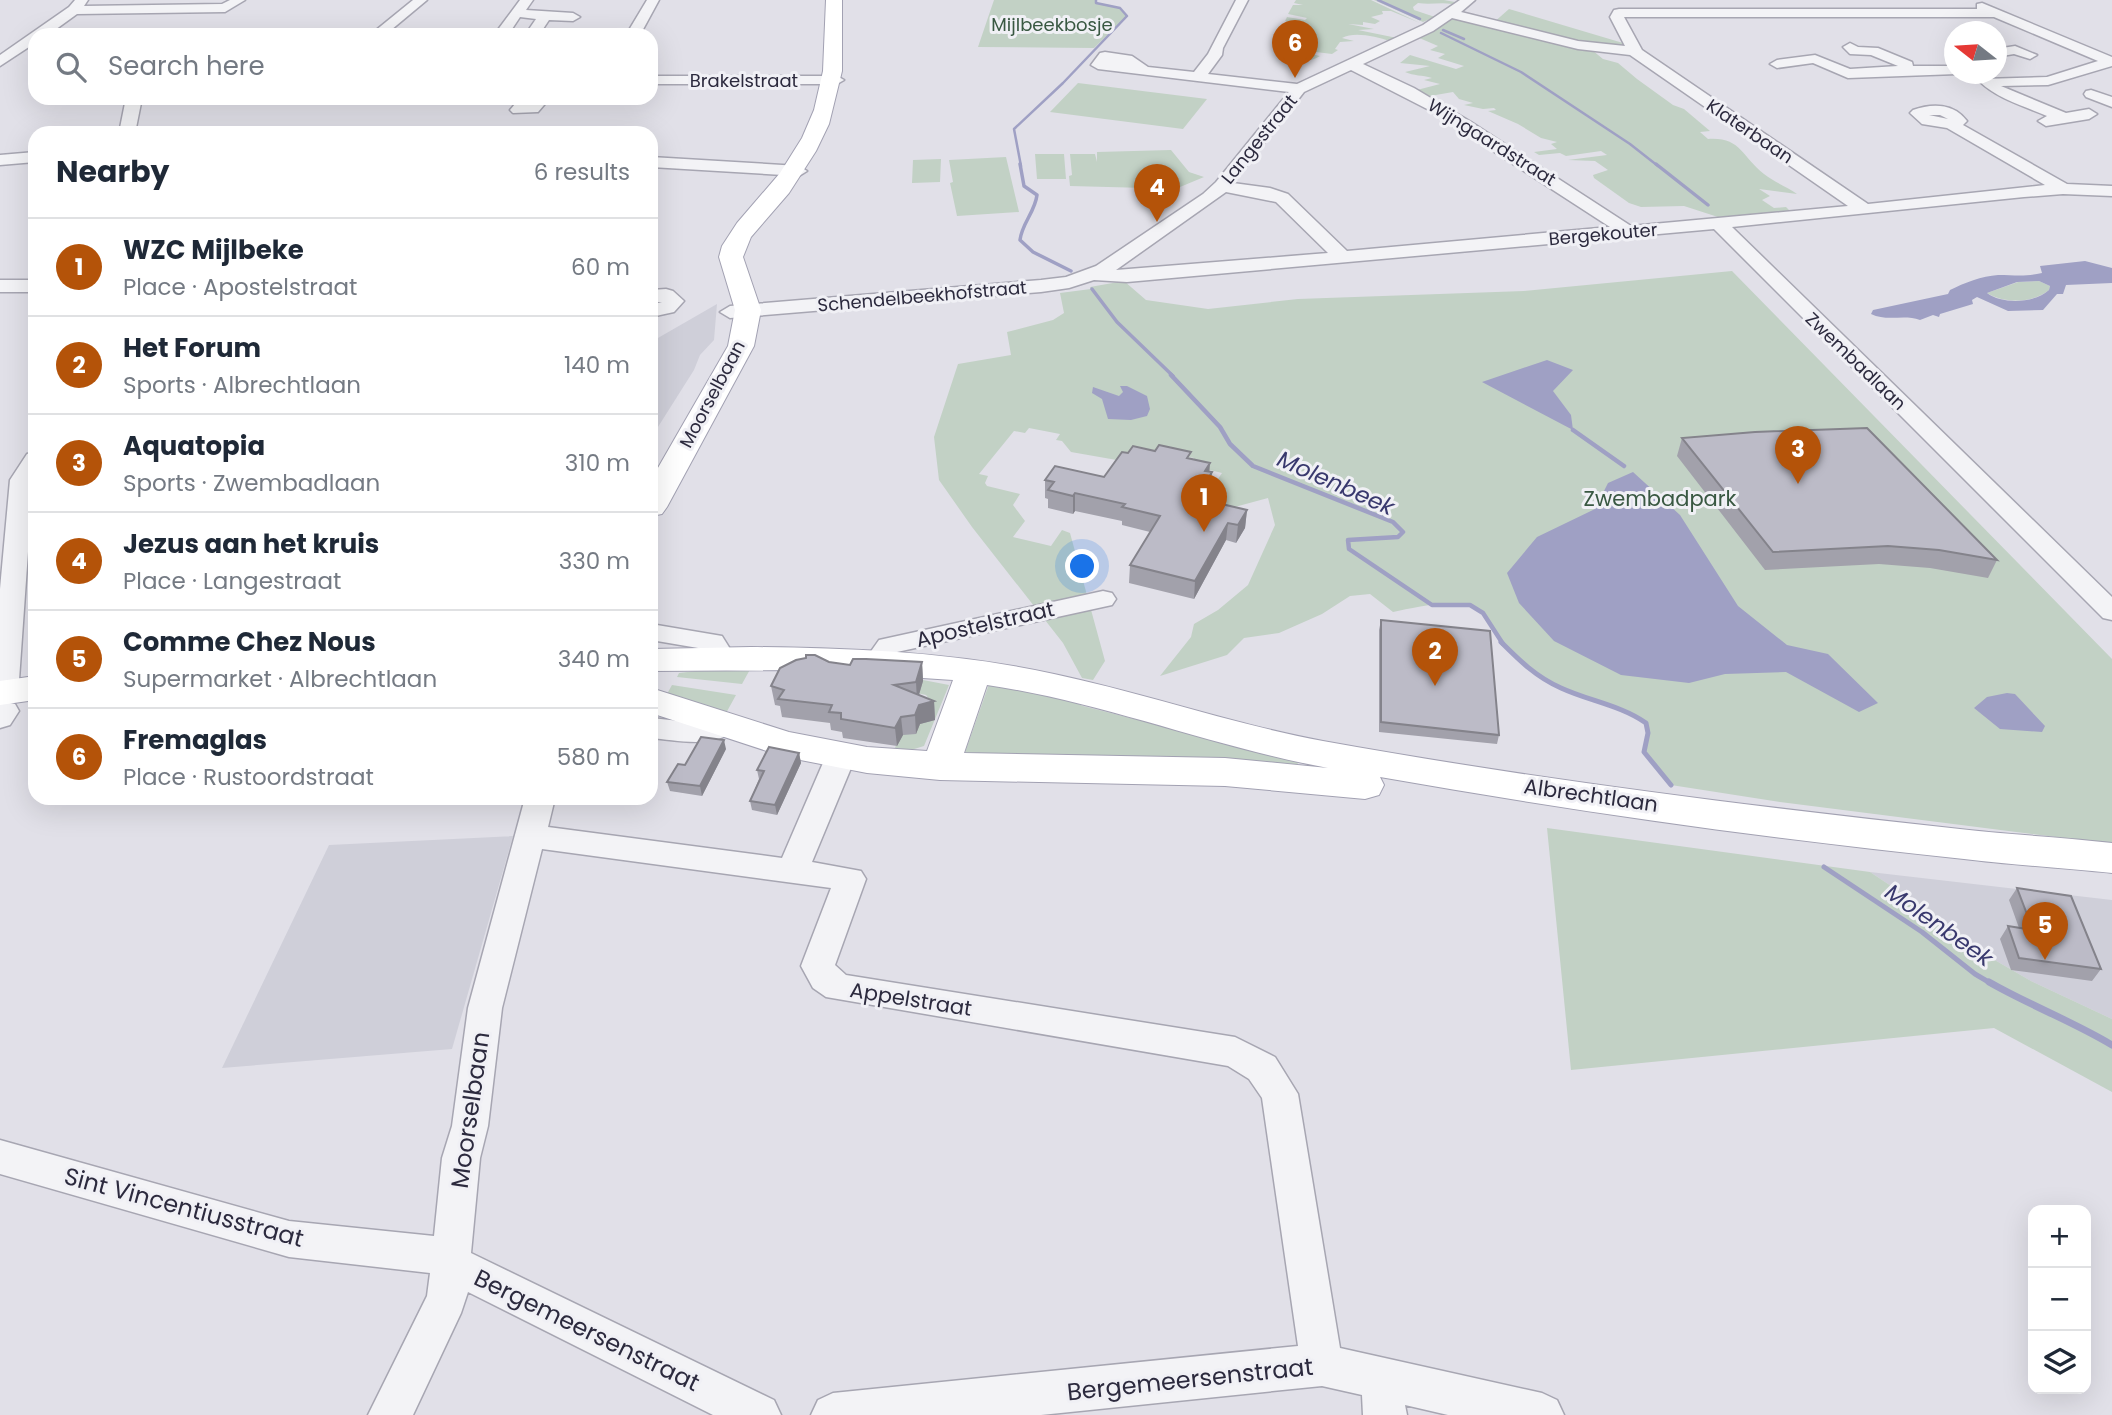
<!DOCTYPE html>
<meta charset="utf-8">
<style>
body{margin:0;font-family:Poppins,sans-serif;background:#f2f2f3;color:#1f2937}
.controls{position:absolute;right:21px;bottom:21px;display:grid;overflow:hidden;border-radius:14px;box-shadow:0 7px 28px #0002}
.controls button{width:63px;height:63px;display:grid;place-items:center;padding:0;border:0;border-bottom:2px solid #e0e1e3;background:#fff;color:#1f2937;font:35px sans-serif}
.compass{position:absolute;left:1944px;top:21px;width:63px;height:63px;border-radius:50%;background:#fff;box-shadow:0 7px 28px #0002;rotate:287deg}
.you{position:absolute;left:1083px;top:567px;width:24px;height:24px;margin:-18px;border:5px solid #fff;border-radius:50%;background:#1a73e8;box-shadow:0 0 0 10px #1a73e833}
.badge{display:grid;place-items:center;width:46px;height:46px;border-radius:50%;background:#b45309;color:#fff;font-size:23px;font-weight:700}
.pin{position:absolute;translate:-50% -58px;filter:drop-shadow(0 2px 4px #0008)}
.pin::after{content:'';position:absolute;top:37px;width:24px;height:21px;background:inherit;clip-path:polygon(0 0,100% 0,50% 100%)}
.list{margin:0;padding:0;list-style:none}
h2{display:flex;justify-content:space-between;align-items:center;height:91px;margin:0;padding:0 28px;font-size:30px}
h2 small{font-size:23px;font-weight:400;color:#747a83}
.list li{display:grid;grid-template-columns:46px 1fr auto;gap:21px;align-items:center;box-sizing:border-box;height:98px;padding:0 28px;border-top:2px solid #e0e1e3}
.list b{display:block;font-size:26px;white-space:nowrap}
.list p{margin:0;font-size:23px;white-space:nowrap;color:#747a83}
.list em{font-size:23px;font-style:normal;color:#747a83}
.icon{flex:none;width:38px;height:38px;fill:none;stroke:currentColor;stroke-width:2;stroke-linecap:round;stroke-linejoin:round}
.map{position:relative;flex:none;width:2112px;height:1415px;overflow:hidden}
.search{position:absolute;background:#fff;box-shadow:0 7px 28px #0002;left:28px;top:28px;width:630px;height:77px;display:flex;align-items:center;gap:18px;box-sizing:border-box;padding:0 24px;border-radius:21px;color:#747a83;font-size:26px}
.panel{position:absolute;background:#fff;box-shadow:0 7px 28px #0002;left:28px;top:126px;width:630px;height:679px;border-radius:21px}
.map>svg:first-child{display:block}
</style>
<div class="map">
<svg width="2112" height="1415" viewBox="0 0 2112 1415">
<rect width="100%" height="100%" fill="#e1e0e8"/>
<!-- built -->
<path fill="#cfcfd9" d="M717 304 714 340 700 355 694 370 651 438V342Z
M33 520H35V652L28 599Z
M513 836 452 1049 222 1068 329 845Z
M1870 872 2112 900V1019L2031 981 1993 959 1941 919Z"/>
<!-- green -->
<path fill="#c2d1c5" d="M994 0H1096L1097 3 1120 8 1127 16 1094 48 978 47Z
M1296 0H1371L1420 23 1391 11H1382L1383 14 1371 17 1380 21 1375 24 1363 22V25L1348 24 1374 29 1358 30 1397 38 1390 41C1376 37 1355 31 1342 38L1354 41 1340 42 1335 49 1338 50 1332 54 1308 51 1307 53 1320 56C1306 65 1292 59 1277 55V51L1287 53 1294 49 1279 43V40L1297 42 1302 38 1301 35 1291 33 1299 24 1285 21 1287 17 1305 20 1307 18 1288 14 1293 5H1303L1294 3Z
M1374 0H1444L1455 2 1452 4C1440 2 1431 5 1418 3L1413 7 1414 10 1435 17 1423 22Z
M1509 9 1633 46 1592 50 1603 59 1618 63 1637 79 1673 105 1684 109 1710 131 1700 132 1708 139C1741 137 1741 156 1764 174 1774 182 1787 187 1797 194L1759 189 1770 196 1762 200 1774 208 1786 207 1790 211 1734 221 1727 216 1718 217 1684 206 1641 207 1629 203 1594 178 1593 175 1608 170 1595 161 1568 160 1607 155 1601 151 1566 156 1560 153 1539 155 1534 152 1557 149 1551 144 1557 142 1541 138 1518 124 1488 111 1496 110 1494 108 1483 109 1464 105 1473 103 1459 99 1453 92 1430 96 1417 90 1440 84 1424 80 1432 78C1422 75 1414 76 1405 72L1430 66 1400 63 1410 55 1456 69 1464 66 1438 58 1445 54 1430 50 1438 46 1417 37 1450 13 1492 24Z
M1078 83 1207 99 1183 129 1050 112Z
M1171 150 1189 172 1204 177 1168 192 1146 188 1070 186 1069 176 1072 175 1070 154H1095L1097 162V152Z
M1035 154H1064L1066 179H1037Z
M1006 157 1019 212 957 216 950 183 953 182 949 160Z
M941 159 940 182 912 183 913 160Z
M1732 271 2112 659V844L1780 802 1671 785 1644 752 1648 733 1646 723C1610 700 1563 697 1529 670 1519 662 1507 650 1499 640 1490 628 1487 614 1473 607 1453 598 1414 608 1393 612L1370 594 1350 596 1322 614 1279 633 1244 638 1227 655 1160 676 1191 637 1194 624 1218 610 1248 585 1275 525 1268 498 1231 508 1203 501 1222 473 1194 466V458L1168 453 1128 462 1071 452 1062 441 1056 440 1060 434 1029 428 1025 433 1014 431 979 474 988 476 985 483 987 486 1020 494 1013 505 1025 521 1013 537 1051 546 1062 530 1070 533 1105 661 1093 680 1082 678 1063 643 972 527 939 480 934 437 958 364 1011 355 1007 332 1053 320 1064 313 1060 293 1091 289 1090 287 1124 281 1146 300 1208 309 1298 299 1524 291Z
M2039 281 2050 286 2049 290C2034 303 2004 304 1987 293L2018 282Z
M753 664 742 684 677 677 679 673Z
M923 680 949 685 924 746 911 750 895 748 901 732 929 699 926 695 917 693Z
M989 684 1046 689 1083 706 1297 760 1298 765 962 761Z
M672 685 736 695 725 715 667 694Z
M1547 828 1870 872 1941 919 1993 959 2031 981 2112 1019V1092L1994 1028 1571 1070Z"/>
<!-- water -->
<path fill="#9fa0c4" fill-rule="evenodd" d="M2085 261 2112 268V283L2066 285 2063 294H2057L2043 310 2008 311 1977 297 1972 300 1973 304 1940 314 1939 317 1933 315 1920 320C1904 314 1887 322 1871 314L1873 310 1948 294 1950 290C1964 283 1982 276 1998 275 2014 275 2026 277 2042 273L2040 266ZM2039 281 2050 286 2049 290C2035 303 2003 305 1987 293L2017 282Z
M1547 360 1573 370 1553 391 1571 415 1573 430 1482 382Z
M1120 386H1127L1147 396 1150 409 1147 416 1131 420 1108 419 1102 399 1092 393 1093 387 1119 396 1123 392Z
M1633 472 1680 515 1738 606 1787 645 1828 654 1878 703 1859 712 1786 672 1725 674 1689 683 1621 675 1554 641 1519 603 1507 573 1537 537 1595 509 1608 483Z
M2007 693 2015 694 2045 726 2042 732 2000 729 1974 708 1987 697Z"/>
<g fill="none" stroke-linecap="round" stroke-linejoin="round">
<!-- stream-far4 -->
<path stroke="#9fa0c4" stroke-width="2.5" d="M1378 0 1420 19
M1443 30 1464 39
M1441 33 1521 72 1630 144 1658 166
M1021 166 1014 129 1063 83 1127 16 1120 8 1096 3V0"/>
<!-- stream-far3 -->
<path stroke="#9fa0c4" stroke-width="3.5" d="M1020 164 1024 186 1037 195C1035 212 1022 223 1020 240L1033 252 1071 271
M1656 164 1708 205
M1092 289 1117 322 1173 376"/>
<!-- stream-far2 -->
<path stroke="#9fa0c4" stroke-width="4.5" d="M1171 375 1220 427 1230 444 1253 466 1393 522 1403 532 1398 537 1348 540 1349 549 1432 605H1470L1483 613 1503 644
M1573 430 1624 466"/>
<!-- stream-far1 -->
<path stroke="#9fa0c4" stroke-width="5" d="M1501 642C1519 660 1536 677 1561 688 1589 701 1620 705 1646 723L1648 733 1644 752 1671 785
M1824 867 1922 932 1975 974 1992 984"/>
<!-- stream -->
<path stroke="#9fa0c4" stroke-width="7" d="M1989 982C2029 1005 2072 1021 2112 1045"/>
<!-- minor casing -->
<g stroke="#a7a6b2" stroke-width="3">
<path id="minor" d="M75 0H88L84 6 222 4 230 0H245L225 12 77 14 48 35H35V43L0 66V55L69 7Z
M413 0H427L385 35H370Z
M520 0H533L526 10 573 13 580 17 573 21 549 20 539 35H525L536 19 520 17 508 35H494Z
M647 0H659L640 35H626Z
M1236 0H1248L1223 48 1222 55 1208 74 1297 84 1423 25 1460 0H1475L1461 12 1578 41 1625 46 1610 17 1614 10 1619 9H1977V4L1982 3 2112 57V66L2048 85 2001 86 2066 113 2089 109 2097 114 2089 119 2046 126 2038 121 2047 116C2024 106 1998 99 1980 82L1982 79 2047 77 2098 61 1994 17H1624L1642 50 1868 204 2045 185 1947 128 1922 124 1910 113 1913 110C1932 103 1954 103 1967 121L1963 125 2067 184 2112 186V196L2063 194 2024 197 1732 227 2112 597V620L2103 618 1714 229 1127 282 1094 280 1069 288 1041 292 730 318 720 312 730 306 1041 280 1066 277 1096 266 1203 194 1216 182 1289 92 1098 69 1091 65 1100 53 1105 52 1132 56 1148 67 1194 72 1208 54ZM1452 18 1578 49 1630 55 1848 206 1631 226 1471 122 1414 88 1363 64 1433 31ZM1351 70 1431 111 1610 227 1347 251 1288 194 1270 188 1233 183 1304 92ZM1929 115H1940L1948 119ZM1226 192 1276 202 1328 253 1116 270Z
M1850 43 1858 47 1878 48 1912 62 1913 66H1954V74H1957L1848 78 1813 63 1777 68 1770 64 1777 60 1815 55 1850 69 1898 66 1871 55 1850 54 1843 47Z
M2015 46 2037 55 2030 59 2014 54 1996 57V49Z
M651 76H837L844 80 837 84H651Z
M2091 90 2112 97V107L2086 97 2084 94 2086 91Z
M126 98H142L135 133H119Z
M520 98H550L538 112 513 113 510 110Z
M35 152V162L0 165V155Z
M651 157 799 166 807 171 799 176 651 167Z
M0 280H35V292H0Z
M666 289 673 291 684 301 674 312 651 317V305L662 302H651V290Z
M35 452 19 680 10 698 0 701V589L10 480 27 454Z
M1103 591 1112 593 1116 599 1112 605 897 652 886 670 876 673 866 670 862 664 879 640Z
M651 624 722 636 732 652 727 665 717 668 707 665 704 659V649L651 640Z
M5 702 15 704 19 711 10 725 0 728V703Z
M724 714 734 717 738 724C722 751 677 740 651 738V718L699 723Z
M841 746 851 749 856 756 812 862 861 871 866 879 835 965 846 975 1235 1037 1275 1057 1298 1094 1340 1348 1542 1393 1557 1400 1564 1415H1448L1405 1405 1407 1415H1363L1362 1395 1322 1386 1041 1415H811L818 1400 833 1393 1298 1346 1262 1098 1249 1079 1228 1066 826 997 813 988 801 966 831 888 542 849 502 1008 488 1126 480 1158 471 1253 774 1400 781 1415H713L468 1292 461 1313 413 1415H368L427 1296 430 1273 289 1257 0 1174V1140L289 1221 434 1236 442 1158 452 1126 468 1008 525 798H555L548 827 782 858 826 756 831 749Z"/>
</g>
<!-- major casing -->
<g stroke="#a2a1b2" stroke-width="2">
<path id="major" d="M826 0H842V71L829 124 816 151 789 193 751 237 743 257 761 310 754 346 667 507 662 514 651 516V480L728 346 735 310 719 257 722 246 737 223 780 173 802 138 814 110 823 71Z
M751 647C853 648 955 652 1054 674 1144 693 1232 724 1323 741 1533 779 1747 806 1960 829 2011 835 2062 837 2112 843V873C2063 868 2013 865 1964 859 1769 839 1573 811 1380 777L1384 785 1379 795 1365 799 1225 786 940 780 867 773 785 757 651 713V688L789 732 867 747 927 751 953 680 801 670 651 671V649ZM987 685C1103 702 1213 747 1328 768L1225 758 964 753Z
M35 676V700L0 705V681Z"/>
</g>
<!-- minor -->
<use href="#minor" fill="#f3f3f6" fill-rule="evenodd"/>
<!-- major -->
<use href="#major" fill="#fff" fill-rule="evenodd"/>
</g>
<!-- wall -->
<path fill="#a2a1ab" d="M1682 438 1997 560 1988 578 1930 568 1879 564 1765 570 1677 456Z
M1128 453 1190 459 1209 471 1210 490 1204 500 1247 510 1245 528 1236 543 1226 540 1194 599 1129 583 1130 565 1150 532 1122 525V521L1075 511 1073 514 1048 508V499L1045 498V480L1104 477Z
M1381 620 1499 735 1497 744 1379 732V630Z
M806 658 850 665 922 662 923 681 919 695 934 701 935 720 920 724 916 734 903 735 897 746 843 738 842 732 831 730 830 723 782 717 780 706 775 705 771 686Z
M726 749 702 796 670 791 667 782 685 765Z
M799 753 801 763 777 815 752 810 750 801 759 779 757 770Z
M2017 888 2101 969 2092 981 2011 970 2000 939 2008 926 2019 928 2009 900Z"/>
<!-- shaded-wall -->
<path fill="#84838b" d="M1210 463 1209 477 1212 472 1210 490 1194 516 1196 498 1205 471Z
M1075 493V511L1073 514V496Z
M1247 510 1245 528 1236 543 1238 525Z
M1228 523 1226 540 1194 599 1195 581Z
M922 662 923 681 917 701 916 682Z
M934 701 935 720 920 724 916 734 915 715 919 705Z
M901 717 903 735 897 746 895 728Z
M724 740 726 749 702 796 700 786Z
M799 753 801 763 777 815 775 805Z"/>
<!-- building -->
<path fill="#bcbbc7" stroke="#84838b" stroke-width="2" d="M1867 428 1997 560 1939 550 1888 546 1773 552 1682 438 1755 432Z
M1159 445 1191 452 1187 458 1210 463 1205 471 1212 472 1196 498 1247 510 1238 525 1228 523 1195 581 1130 565 1160 516 1122 507 1125 504 1075 493 1073 496 1048 490 1054 482 1045 480 1055 466 1104 477 1122 452 1128 453 1133 446 1155 451Z
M1381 620 1490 631 1499 735 1381 722Z
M806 655H815L829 662 850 665 853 659H866L922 662 916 682 894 685 934 701 919 705 915 715 901 717 895 728 841 719V713L829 712 832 705 778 699 784 690 771 686 780 668 796 660 806 658Z
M701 737 724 740 700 786 667 782 678 764 685 765Z
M769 747 799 753 775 805 750 801 764 771 757 770Z
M2017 888 2071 896 2101 969 2019 958 2008 926 2033 930Z"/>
<g text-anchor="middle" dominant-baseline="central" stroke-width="6" stroke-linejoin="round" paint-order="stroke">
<!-- far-park labels -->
<g font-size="18" fill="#395842" stroke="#f0f0f5">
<text x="1052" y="24">Mijlbeekbosje</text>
</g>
<!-- far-street labels -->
<g font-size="18" fill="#2c2a3e" stroke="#f0f0f5">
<text x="744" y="80">Brakelstraat</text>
<text transform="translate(1750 131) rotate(34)">Klaterbaan</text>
<text transform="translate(1259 139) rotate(-51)">Langestraat</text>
<text transform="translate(1492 142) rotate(32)">Wijngaardstraat</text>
<text transform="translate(1603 234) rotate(-5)">Bergekouter</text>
<text transform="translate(922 296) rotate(-5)">Schendelbeekhofstraat</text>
<text transform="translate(1856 361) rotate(44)">Zwembadlaan</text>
<text transform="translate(712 394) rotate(-62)">Moorselbaan</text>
</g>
<!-- park labels -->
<g font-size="21" fill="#395842" stroke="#f0f0f5">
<text x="1660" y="498">Zwembadpark</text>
</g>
<!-- street labels -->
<g font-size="21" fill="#2c2a3e" stroke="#f0f0f5">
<text transform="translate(985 624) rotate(-13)">Apostelstraat</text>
<text transform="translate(1591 795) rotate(8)">Albrechtlaan</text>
<text transform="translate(911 999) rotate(9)">Appelstraat</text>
</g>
<!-- water labels -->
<g font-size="23" font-style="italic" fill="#39396e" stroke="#f0f0f5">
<text transform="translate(1336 483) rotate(24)">Molenbeek</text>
<text transform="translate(1939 925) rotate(35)">Molenbeek</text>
</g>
<!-- near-street labels -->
<g font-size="24" fill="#2c2a3e" stroke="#f0f0f5">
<text transform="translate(470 1110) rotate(-82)">Moorselbaan</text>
<text transform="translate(184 1207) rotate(15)">Sint Vincentiusstraat</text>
<text transform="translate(587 1330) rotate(26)">Bergemeersenstraat</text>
<text transform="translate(1190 1379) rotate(-6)">Bergemeersenstraat</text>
</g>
</g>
</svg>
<div class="controls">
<button>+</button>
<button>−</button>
<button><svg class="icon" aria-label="layers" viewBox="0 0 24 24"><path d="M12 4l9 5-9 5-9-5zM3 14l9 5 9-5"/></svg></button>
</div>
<svg class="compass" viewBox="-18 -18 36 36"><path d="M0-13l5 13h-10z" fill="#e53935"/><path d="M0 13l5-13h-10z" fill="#747a83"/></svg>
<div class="you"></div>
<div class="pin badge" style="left:1204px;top:532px">1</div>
<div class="pin badge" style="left:1435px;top:686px">2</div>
<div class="pin badge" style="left:1798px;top:484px">3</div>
<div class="pin badge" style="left:1157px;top:222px">4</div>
<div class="pin badge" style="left:2045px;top:960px">5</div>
<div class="pin badge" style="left:1295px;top:78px">6</div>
<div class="search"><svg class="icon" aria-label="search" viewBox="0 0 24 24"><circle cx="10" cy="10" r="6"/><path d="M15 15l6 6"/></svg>Search here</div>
<section class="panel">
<h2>Nearby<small>6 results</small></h2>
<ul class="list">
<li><span class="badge">1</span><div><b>WZC Mijlbeke</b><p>Place · Apostelstraat</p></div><em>60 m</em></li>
<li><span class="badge">2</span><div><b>Het Forum</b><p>Sports · Albrechtlaan</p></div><em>140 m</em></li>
<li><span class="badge">3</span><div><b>Aquatopia</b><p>Sports · Zwembadlaan</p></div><em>310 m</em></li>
<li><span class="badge">4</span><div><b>Jezus aan het kruis</b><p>Place · Langestraat</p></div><em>330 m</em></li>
<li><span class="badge">5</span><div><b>Comme Chez Nous</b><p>Supermarket · Albrechtlaan</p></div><em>340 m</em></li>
<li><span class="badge">6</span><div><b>Fremaglas</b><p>Place · Rustoordstraat</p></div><em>580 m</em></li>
</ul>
</section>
</div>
